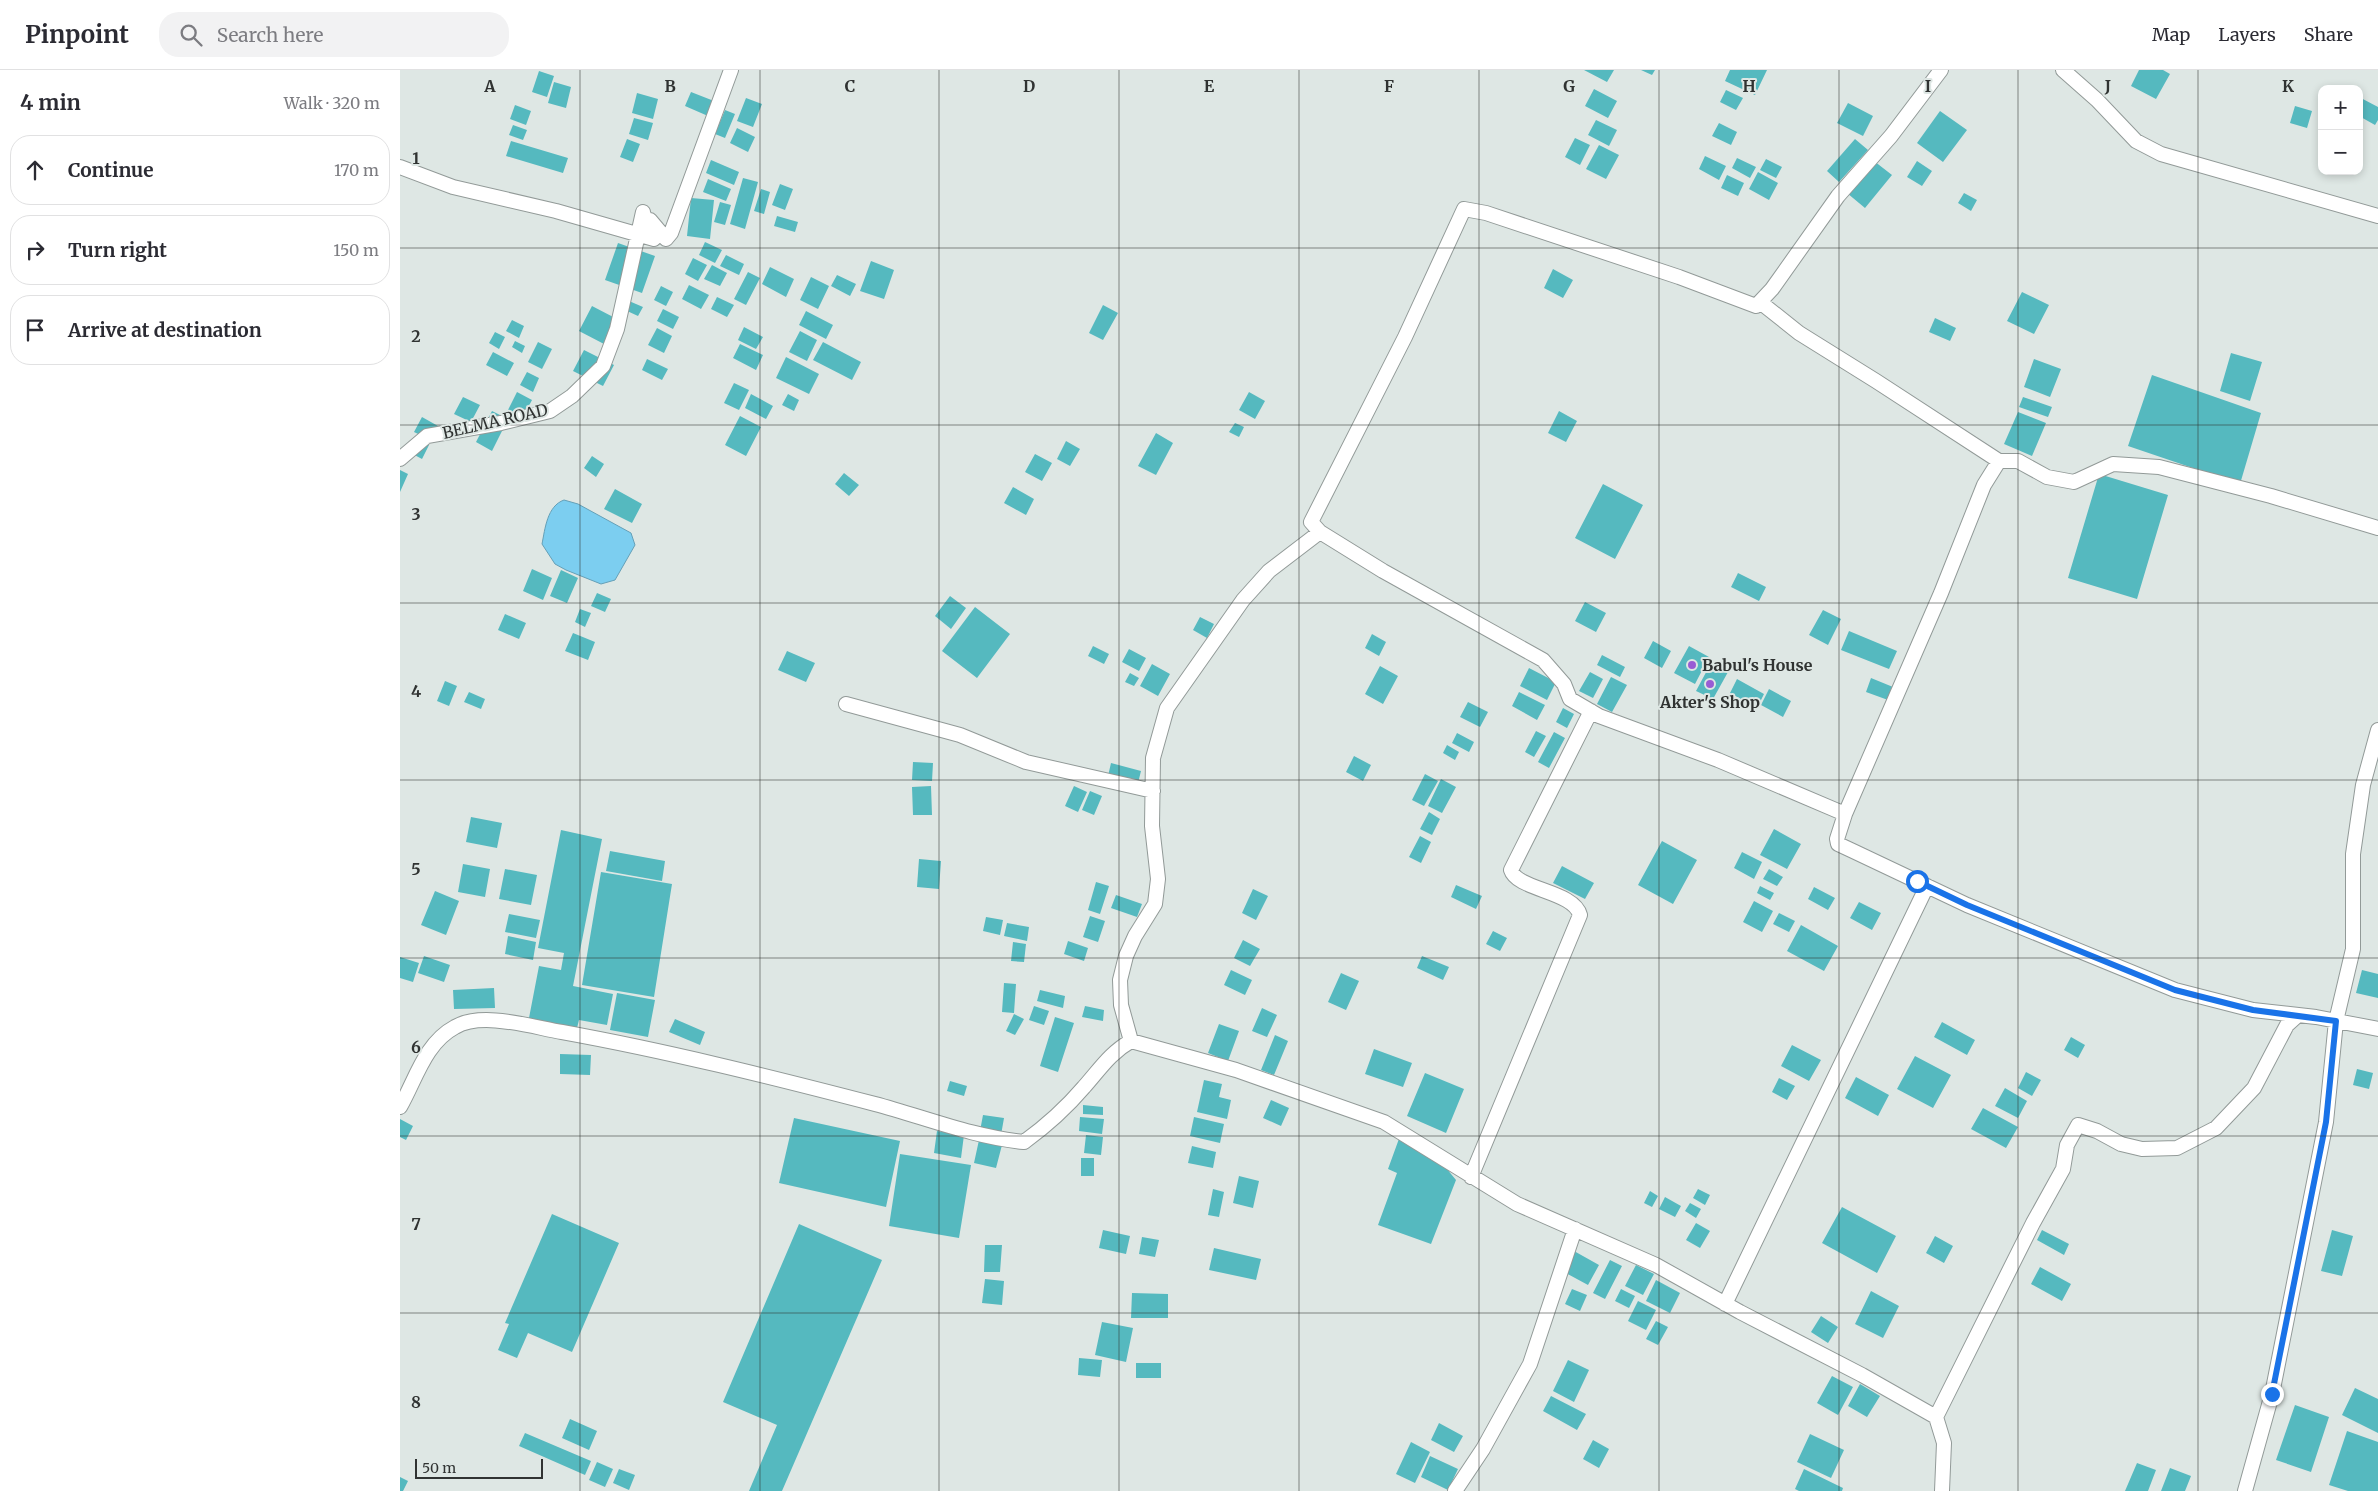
<!DOCTYPE html>
<meta charset="utf-8">
<style>
body{margin:0;font-family:Merriweather,serif;background:#f2f2f3;color:#2b2b33}
.controls{position:absolute;right:15px;top:15px;display:grid;overflow:hidden;border-radius:10px;box-shadow:0 2px 8px #0003}
.controls button{width:45px;height:45px;display:grid;place-items:center;padding:0;border:0;border-bottom:1px solid #e1e1e2;background:#fff;color:#2b2b33;font:25px sans-serif}
.scale{position:absolute;left:15px;bottom:12px;width:128px;box-sizing:border-box;padding-left:5px;border:2px solid #303332;border-top:0;font-size:14px;line-height:18px;white-space:nowrap;color:#303332;-webkit-text-stroke:4px #dee7e4;paint-order:stroke}
.stop{position:absolute;width:15px;height:15px;margin:-11px;border:4px solid #1a73e8;border-radius:50%;background:#fff}
.stop.end{background:#1a73e8;border-color:#fff;box-shadow:0 1px 5px #0008}
.list{margin:0;padding:0;list-style:none}
h2{display:flex;justify-content:space-between;align-items:center;height:65px;margin:0;padding:0 20px;font-size:21px}
h2 small{font-size:16px;font-weight:400;color:#7c7c81}
.list li{display:grid;grid-template-columns:32px 1fr auto;gap:15px;align-items:center;box-sizing:border-box;height:70px;margin:0 10px 10px;padding:0 10px;border:1px solid #e1e1e2;border-radius:20px}
.list b{display:block;font-size:19px;white-space:nowrap}
.list em{font-size:16px;font-style:normal;color:#7c7c81}
.icon{flex:none;width:28px;height:28px;fill:none;stroke:currentColor;stroke-width:2;stroke-linecap:round;stroke-linejoin:round}
.map{position:relative;flex:none;width:1978px;height:1421px;overflow:hidden}
header{display:flex;align-items:center;gap:30px;box-sizing:border-box;height:70px;padding:0 25px;background:#fff;border-bottom:1px solid #e1e1e2}
header strong{font-size:24px}
nav{display:flex;gap:28px;margin-inline-start:auto;font-size:18px}
.search{width:350px;height:45px;background:#f2f2f3;display:flex;align-items:center;gap:12px;box-sizing:border-box;padding:0 18px;border-radius:20px;color:#7c7c81;font-size:19px}
main{display:flex}
aside{flex:1;background:#fff}
.map>svg:first-child{display:block}
</style>
<header>
<strong>Pinpoint</strong>
<div class="search"><svg class="icon" aria-label="search" viewBox="0 0 24 24"><circle cx="10" cy="10" r="6"/><path d="M15 15l6 6"/></svg>Search here</div>
<nav><a>Map</a><a>Layers</a><a>Share</a></nav>
</header>
<main>
<aside>
<h2>4 min<small>Walk · 320 m</small></h2>
<ul class="list">
<li><svg class="icon" aria-label="ahead" viewBox="0 0 24 24"><path d="M12 20V5M6 11l6-6 6 6"/></svg><div><b>Continue</b></div><em>170 m</em></li>
<li><svg class="icon" aria-label="right" viewBox="0 0 24 24"><path d="M7 20v-9h11M14 6l5 5-5 5"/></svg><div><b>Turn right</b></div><em>150 m</em></li>
<li><svg class="icon" aria-label="arrive" viewBox="0 0 24 24"><path d="M6 21V4h12l-3 4 3 4H6"/></svg><div><b>Arrive at destination</b></div></li>
</ul>
</aside>
<div class="map">
<svg width="1978" height="1421" viewBox="0 0 1978 1421">
<rect width="100%" height="100%" fill="#dee7e4"/>
<!-- water -->
<path fill="#7ccef0" stroke="#65a0b7" d="M164 430 178 434 231 463 235 475 215 510 201 514 166 500 155 494 142 474C145 459 147 436 164 430Z"/>
<!-- building -->
<path fill="#55b9bf" d="M1184 0H1214L1207 12Z
M1241 0H1255L1252 5Z
M1330 0H1367L1355 25 1325 11Z
M1739 0H1763L1770 4 1756 29 1731 16Z
M139 1 154 6 147 27 132 22Z
M154 12 171 17 166 38 148 33Z
M1194 19 1217 31 1208 48 1185 36Z
M1326 20 1343 28 1336 40 1320 32Z
M291 22 314 31 308 46 285 36Z
M237 23 258 29 253 49 232 43Z
M1959 27 1978 37V50L1975 55 1959 46Z
M346 28 362 34 353 57 337 51Z
M1448 33 1473 46 1463 66 1437 53Z
M115 35 131 41 126 55 110 49Z
M1895 36 1912 41 1907 58 1890 53Z
M325 40 335 44 325 68 315 64Z
M1540 41 1567 60 1543 92 1517 73Z
M234 48 253 53 248 70 229 64Z
M1196 50 1217 60 1209 76 1188 65Z
M1319 53 1337 62 1331 75 1312 66Z
M113 55 127 60 123 70 109 65Z
M337 58 355 67 348 82 330 73Z
M1175 68 1190 75 1180 95 1165 87Z
M227 69 240 74 233 92 220 87Z
M1455 69 1468 80 1439 112 1427 101Z
M111 71 168 88 163 103 106 86Z
M1199 75 1219 85 1206 109 1186 99Z
M1305 86 1326 96 1319 110 1299 99Z
M1337 88 1356 97 1350 108 1332 98Z
M1366 89 1382 97 1376 108 1360 100Z
M311 90 339 102 334 115 306 103Z
M1474 91 1492 105 1465 138 1447 123Z
M1517 91 1532 101 1522 116 1507 107Z
M1358 102 1378 113 1369 130 1349 119Z
M1327 105 1344 113 1338 126 1321 118Z
M343 108 358 112 345 159 330 154Z
M308 109 331 119 326 131 303 122Z
M380 114 393 119 385 140 372 135Z
M361 119 370 122 364 144 354 141Z
M1564 123 1577 130 1571 141 1558 133Z
M291 128 314 130 310 169 287 166Z
M320 132 331 135 325 155 314 152Z
M377 146 398 152 395 162 374 156Z
M305 172 322 180 315 193 299 185Z
M218 173 255 186 242 223 205 210Z
M326 185 344 194 339 205 320 196Z
M293 188 307 195 298 211 285 204Z
M471 191 494 200 484 229 460 221Z
M312 195 327 203 320 216 304 209Z
M370 197 394 209 386 227 362 214Z
M1153 199 1173 210 1163 228 1144 218Z
M348 202 360 208 346 235 334 229Z
M437 205 456 214 450 226 431 216Z
M411 207 429 216 418 239 400 230Z
M289 215 309 225 301 239 282 229Z
M261 216 273 222 266 236 254 230Z
M1622 222 1649 235 1634 264 1607 251Z
M317 227 334 235 327 247 311 239Z
M229 231 243 237 238 246 225 240Z
M703 235 718 243 703 270 689 263Z
M192 236 217 249 204 274 179 261Z
M263 239 279 247 273 259 257 251Z
M406 241 433 255 426 269 399 255Z
M1535 248 1556 258 1550 271 1529 262Z
M112 250 124 256 119 268 106 261Z
M344 257 363 267 356 279 338 270Z
M257 258 272 266 264 283 248 275Z
M400 261 417 270 407 291 389 282Z
M95 262 105 267 99 279 89 273Z
M115 271 125 276 122 283 112 277Z
M138 272 152 279 142 299 128 292Z
M423 272 461 292 452 310 413 290Z
M340 274 363 285 356 300 333 288Z
M184 280 214 295 203 316 173 301Z
M93 282 114 293 107 306 86 295Z
M1831 283 1862 292 1850 331 1820 321Z
M386 287 419 304 409 324 376 308Z
M247 289 268 299 262 310 242 300Z
M1634 289 1661 299 1650 327 1624 317Z
M127 302 139 308 133 322 120 315Z
M1752 305 1861 343 1840 414 1728 376Z
M334 313 349 320 339 340 324 333Z
M117 322 132 330 123 347 108 340Z
M849 322 865 331 855 349 839 340Z
M351 324 373 336 366 349 345 338Z
M388 324 399 330 394 341 382 335Z
M63 327 80 335 71 352 54 344Z
M1623 327 1652 337 1648 347 1619 337Z
M92 341 108 349 92 381 76 372Z
M1159 341 1177 351 1166 372 1148 363Z
M1618 342 1646 353 1632 386 1604 374Z
M340 346 361 357 346 386 325 375Z
M22 347 38 356 31 370 14 362Z
M835 353 844 357 839 367 829 362Z
M756 363 773 373 756 405 738 396Z
M15 367 29 375 22 389 7 381Z
M666 371 680 379 670 396 657 389Z
M635 384 652 393 642 411 625 402Z
M192 386 204 394 196 407 184 398Z
M0 400 8 404 0 422Z
M444 403 459 415 449 426 435 414Z
M1699 404 1768 425 1737 529 1668 508Z
M1203 414 1243 435 1215 489 1175 468Z
M613 417 634 429 626 445 604 433Z
M215 419 242 434 232 453 204 439Z
M132 499 152 508 143 530 123 521Z
M161 500 178 508 167 533 150 526Z
M1338 503 1366 517 1359 531 1331 517Z
M197 523 211 529 205 542 191 536Z
M550 526 566 538 551 559 535 546Z
M1185 532 1206 543 1196 562 1175 551Z
M575 537 610 564 577 608 542 581Z
M180 539 191 543 185 557 175 552Z
M1423 540 1441 549 1428 575 1409 565Z
M105 544 126 553 119 569 98 560Z
M800 547 814 554 807 568 793 560Z
M1449 561 1497 581 1489 599 1441 580Z
M173 563 195 572 188 590 165 581Z
M972 564 986 572 979 586 965 578Z
M1253 571 1271 581 1262 598 1244 588Z
M693 576 709 584 704 594 688 586Z
M1289 576 1309 587 1295 614 1274 603Z
M729 579 746 588 739 601 722 592Z
M387 581 415 593 406 612 378 600Z
M1202 585 1225 597 1220 607 1197 595Z
M1311 593 1328 602 1313 629 1296 621Z
M752 594 770 604 758 626 740 616Z
M980 596 998 606 983 634 965 624Z
M1129 598 1156 612 1147 630 1120 616Z
M1190 602 1203 609 1193 628 1179 621Z
M730 603 739 608 734 616 725 612Z
M1211 607 1227 615 1212 642 1197 634Z
M1471 608 1493 617 1488 630 1466 622Z
M1337 609 1364 624 1357 638 1330 623Z
M45 611 57 616 49 636 37 631Z
M1369 619 1391 631 1383 647 1361 635Z
M69 622 85 629 81 639 64 632Z
M1119 622 1145 635 1137 650 1112 636Z
M1068 632 1088 642 1080 657 1060 647Z
M1163 638 1174 644 1167 658 1156 652Z
M1136 661 1146 666 1134 687 1125 682Z
M1154 662 1165 668 1149 698 1138 692Z
M1057 663 1074 672 1069 682 1052 673Z
M1047 675 1059 682 1055 690 1043 683Z
M954 686 971 695 963 711 946 702Z
M513 692 533 693 532 711 512 710Z
M711 693 741 701 738 713 708 706Z
M1025 704 1038 711 1024 736 1012 730Z
M1041 709 1056 717 1042 743 1028 736Z
M531 716 532 745H513L512 717Z
M674 716 687 722 678 742 665 736Z
M690 721 702 726 694 745 682 740Z
M1029 742 1040 749 1032 765 1020 759Z
M71 747 102 753 97 778 66 772Z
M1374 759 1401 774 1387 799 1360 785Z
M161 760 202 769 173 916 213 924 207 955 179 950 177 958 129 948 139 896 161 900 164 883 138 878Z
M1020 766 1031 772 1021 793 1009 787Z
M1262 771 1297 790 1273 834 1238 815Z
M210 781 265 791 262 811 206 801Z
M1342 782 1362 792 1354 809 1334 798Z
M519 789 541 791 539 819 517 817Z
M63 794 90 799 85 827 58 822Z
M1162 796 1194 813 1185 829 1153 813Z
M105 799 137 805 131 835 99 829Z
M1369 799 1383 807 1377 816 1363 809Z
M201 802 272 814 254 927 182 915Z
M696 812 709 816 700 844 688 840Z
M1056 815 1082 826 1076 839 1051 827Z
M1360 816 1374 823 1370 830 1357 823Z
M1414 817 1435 828 1428 840 1408 829Z
M853 819 868 826 856 850 842 843Z
M35 821 59 831 46 865 21 855Z
M716 825 742 834 737 847 711 838Z
M1354 831 1373 841 1362 862 1343 852Z
M1459 832 1481 843 1472 860 1450 848Z
M1379 843 1395 851 1389 862 1373 854Z
M109 844 140 850 136 868 105 862Z
M690 846 705 851 698 872 683 867Z
M586 847 603 850 600 865 583 861Z
M607 853 629 857 627 871 604 866Z
M1401 855 1438 876 1424 901 1387 881Z
M1093 861 1107 868 1100 881 1086 874Z
M108 866 136 872 133 890 105 884Z
M843 870 860 879 850 896 834 888Z
M668 871 688 878 684 891 664 884Z
M613 872 626 874 624 892 611 891Z
M24 886 50 895 44 912 18 903Z
M1022 886 1049 897 1043 910 1017 898Z
M0 887 19 893 13 912 0 908Z
M831 900 852 910 845 925 824 915Z
M1962 900 1978 904V928L1956 923Z
M941 903 959 911 946 940 928 932Z
M604 913 616 914 614 943 602 942Z
M94 918 95 938 54 939 53 920Z
M640 920 665 926 663 938 637 931Z
M217 923 255 930 248 967 210 960Z
M634 936 649 941 644 955 629 950Z
M685 936 704 940 703 951 682 947Z
M862 938 877 945 867 967 852 961Z
M614 944 624 949 615 965 606 961Z
M655 947 674 953 658 1002 640 996Z
M275 949 305 962 300 975 269 962Z
M1542 952 1575 970 1567 985 1534 967Z
M819 954 839 961 828 991 808 983Z
M875 965 888 971 874 1005 861 1000Z
M1671 967 1685 975 1678 988 1664 980Z
M1392 975 1421 990 1409 1011 1381 996Z
M974 979 1012 993 1003 1017 965 1004Z
M160 984 191 985 190 1005 160 1004Z
M1515 986 1551 1005 1533 1038 1497 1019Z
M1957 999 1973 1003 1969 1019 1953 1015Z
M1626 1002 1641 1010 1632 1026 1618 1018Z
M1025 1003 1064 1019 1046 1063 1007 1046Z
M1456 1007 1489 1025 1478 1046 1445 1028Z
M1379 1008 1395 1016 1387 1030 1372 1022Z
M804 1010 822 1014 819 1027 831 1030 827 1049 797 1042Z
M550 1011 567 1016 564 1026 547 1021Z
M1605 1018 1627 1031 1618 1048 1595 1036Z
M871 1030 889 1038 881 1056 863 1048Z
M683 1035 703 1037V1045L683 1044Z
M1583 1038 1618 1057 1606 1078 1571 1059Z
M583 1045 604 1048 601 1065 580 1061Z
M680 1047 704 1049 702 1064 679 1061Z
M794 1047 824 1054 820 1073 790 1066Z
M394 1048 500 1071 486 1137 379 1113Z
M0 1049 13 1056 6 1070 0 1067Z
M537 1061 564 1065 561 1088 534 1083Z
M686 1065 703 1067 701 1085 684 1083Z
M1000 1066 1037 1087 1056 1110 1031 1174 978 1155 997 1103 988 1099Z
M579 1070 602 1075 596 1098 574 1093Z
M792 1076 816 1082 813 1098 788 1093Z
M500 1084 571 1095 559 1168 489 1156Z
M681 1088H694V1106H681Z
M839 1106 859 1111 853 1138 833 1133Z
M813 1119 824 1122 819 1147 808 1145Z
M1298 1119 1310 1125 1305 1135 1293 1128Z
M1250 1121 1258 1126 1252 1137 1244 1133Z
M1265 1127 1281 1136 1275 1147 1259 1139Z
M1290 1133 1301 1139 1296 1148 1285 1141Z
M1442 1137 1496 1166 1477 1203 1422 1173Z
M152 1144 219 1173 172 1282 128 1263 117 1288 98 1280 109 1254 105 1253Z
M1296 1153 1310 1161 1300 1178 1286 1170Z
M399 1154 482 1190 382 1421H349L377 1355 323 1332Z
M703 1160 730 1166 726 1184 699 1178Z
M1642 1160 1669 1174 1664 1185 1637 1170Z
M1932 1160 1953 1166 1942 1206 1921 1201Z
M1535 1166 1553 1176 1544 1193 1526 1183Z
M742 1167 759 1170 755 1187 739 1184Z
M585 1175H602L600 1202H584Z
M814 1178 861 1189 856 1210 809 1200Z
M1174 1181 1199 1195 1188 1215 1164 1202Z
M1210 1190 1222 1196 1205 1229 1193 1223Z
M1236 1195 1254 1204 1243 1225 1225 1216Z
M1640 1197 1671 1214 1662 1231 1631 1214Z
M585 1209 604 1211 602 1235 582 1233Z
M1256 1210 1280 1223 1270 1243 1246 1231Z
M1172 1219 1187 1225 1180 1241 1165 1234Z
M1221 1219 1235 1226 1229 1238 1215 1231Z
M1471 1221 1499 1236 1483 1268 1455 1254Z
M732 1223 768 1224V1248H731Z
M1238 1231 1256 1240 1246 1260 1228 1251Z
M1421 1246 1438 1257 1428 1273 1411 1262Z
M1256 1251 1268 1257 1258 1275 1246 1269Z
M702 1252 733 1258 726 1292 695 1285Z
M679 1288 702 1290 700 1307 678 1305Z
M1168 1290 1189 1300 1174 1332 1153 1321Z
M736 1293H761V1308H736Z
M1432 1306 1453 1317 1438 1345 1417 1333Z
M1460 1314 1480 1326 1467 1347 1448 1336Z
M1955 1318 1978 1329V1363L1942 1345Z
M1151 1326 1186 1344 1177 1360 1143 1341Z
M1895 1335 1929 1347 1911 1402 1876 1390Z
M170 1349 197 1361 189 1380 162 1368Z
M1039 1353 1063 1366 1054 1382 1031 1370Z
M1947 1361 1978 1372V1421H1948L1929 1415Z
M125 1363 191 1391 185 1405 119 1376Z
M1410 1364 1444 1380 1431 1408 1397 1392Z
M1193 1370 1209 1379 1199 1398 1183 1389Z
M1011 1372 1030 1382 1015 1413 996 1404Z
M1030 1386 1058 1399 1048 1420 1021 1407Z
M197 1392 213 1399 205 1417 189 1410Z
M1737 1393 1756 1400 1748 1421H1725Z
M1770 1398 1791 1406 1785 1421H1761Z
M219 1399 235 1405 229 1420 213 1413Z
M1404 1399 1443 1418 1442 1421H1399L1395 1419Z
M0 1407 8 1411 3 1421H0Z"/>
<g fill="none" stroke-linecap="round" stroke-linejoin="round">
<!-- minor casing -->
<g stroke="#929a98" stroke-width="16">
<path id="minor" d="M1541 0 1491 66 1438 126 1372 219 1356 236 1279 207 1086 143 1064 139 1005 267 911 452 920 462 983 501 1143 590 1164 614 1170 629 1199 646 1318 690 1445 744 1437 769 1438 774 1453 781 1567 835 1775 920 1853 940 1916 947 1978 959
M1663 0 1697 30 1736 71 1761 84 1978 146
M0 97 53 117 156 141 254 169 243 143
M250 150 266 169 271 163 331 0
M1360 232 1399 263 1476 311 1599 391
M0 389 27 366 101 353 150 341 172 326 203 296 217 259 243 142
M446 634 560 665 626 692 753 721
M1445 744 1541 523 1584 415 1599 391H1618L1647 407 1674 412 1713 394 1759 397 1871 426 1978 458
M731 971 721 935 720 910 726 886 735 866 755 834 758 809 752 756 753 688 767 638 843 530 869 501 920 462
M0 1037C16 1009 25 973 55 957 82 941 132 957 162 962 267 981 371 1007 475 1034 524 1047 573 1067 624 1072 646 1056 667 1037 684 1017 700 999 710 983 731 971L836 1000 984 1052 1117 1134 1256 1195 1340 1242 1462 1305 1536 1347 1544 1373 1542 1421
M1071 1107 1180 845C1174 821 1117 820 1111 800L1191 641
M1325 1234 1527 816
M1536 1347 1633 1153 1663 1099 1667 1075 1678 1055 1697 1061 1721 1074 1742 1079 1777 1078 1816 1058 1854 1018 1887 955 1898 945
M1055 1421 1083 1379 1130 1294 1175 1159
M1845 1421 1872 1324 1926 1052 1936 951 1953 879V784L1963 715 1978 660"/>
</g>
<!-- minor -->
<use href="#minor" stroke="#fff" stroke-width="14"/>
</g>
<g fill="none" stroke-linecap="round" stroke-linejoin="round">
<!-- route -->
<path stroke="#1a73e8" stroke-width="6" d="M1517 811 1567 835 1775 920 1853 940 1936 951 1926 1052 1872 1324"/>
</g>
<!-- grid -->
<path fill="none" stroke="#303332" stroke-width="1" stroke-opacity="0.55" d="M180 0V1421M360 0V1421M539 0V1421M719 0V1421M899 0V1421M1079 0V1421M1259 0V1421M1439 0V1421M1618 0V1421M1798 0V1421M0 178H1978M0 355H1978M0 533H1978M0 710H1978M0 888H1978M0 1066H1978M0 1243H1978"/>
<!-- markers -->
<g fill="#995dd4" stroke="#dee7e4" stroke-width="2">
<circle cx="1292" cy="595" r="5"/>
<circle cx="1310" cy="614" r="5"/>
</g>
<g text-anchor="middle" dominant-baseline="central" stroke-width="4" stroke-linejoin="round" paint-order="stroke">
<!-- street labels -->
<g font-size="16" fill="#303332" stroke="#dee7e4">
<text transform="translate(95 351) rotate(-13)">BELMA ROAD</text>
</g>
<!-- poi labels -->
<g font-size="16" font-weight="bold" fill="#303332" stroke="#dee7e4" text-anchor="start">
<text x="1302" y="595">Babul's House</text>
<text x="1310" y="632" text-anchor="middle">Akter's Shop</text>
</g>
</g>
<g font-size="16" text-anchor="middle" font-weight="bold" fill="#303332" stroke="#dee7e4" stroke-width="4" stroke-linejoin="round" paint-order="stroke">
<text x="90" y="22">A</text>
<text x="270" y="22">B</text>
<text x="450" y="22">C</text>
<text x="629" y="22">D</text>
<text x="809" y="22">E</text>
<text x="989" y="22">F</text>
<text x="1169" y="22">G</text>
<text x="1349" y="22">H</text>
<text x="1528" y="22">I</text>
<text x="1708" y="22">J</text>
<text x="1888" y="22">K</text>
<text x="16" y="94">1</text>
<text x="16" y="272">2</text>
<text x="16" y="450">3</text>
<text x="16" y="627">4</text>
<text x="16" y="805">5</text>
<text x="16" y="983">6</text>
<text x="16" y="1160">7</text>
<text x="16" y="1338">8</text>
</g>
</svg>
<div class="controls">
<button>+</button>
<button>−</button>
</div>
<div class="scale">50 m</div>
<div class="stop" style="left:1517px;top:811px"></div>
<div class="stop end" style="left:1872px;top:1324px"></div>
</div>
</main>
